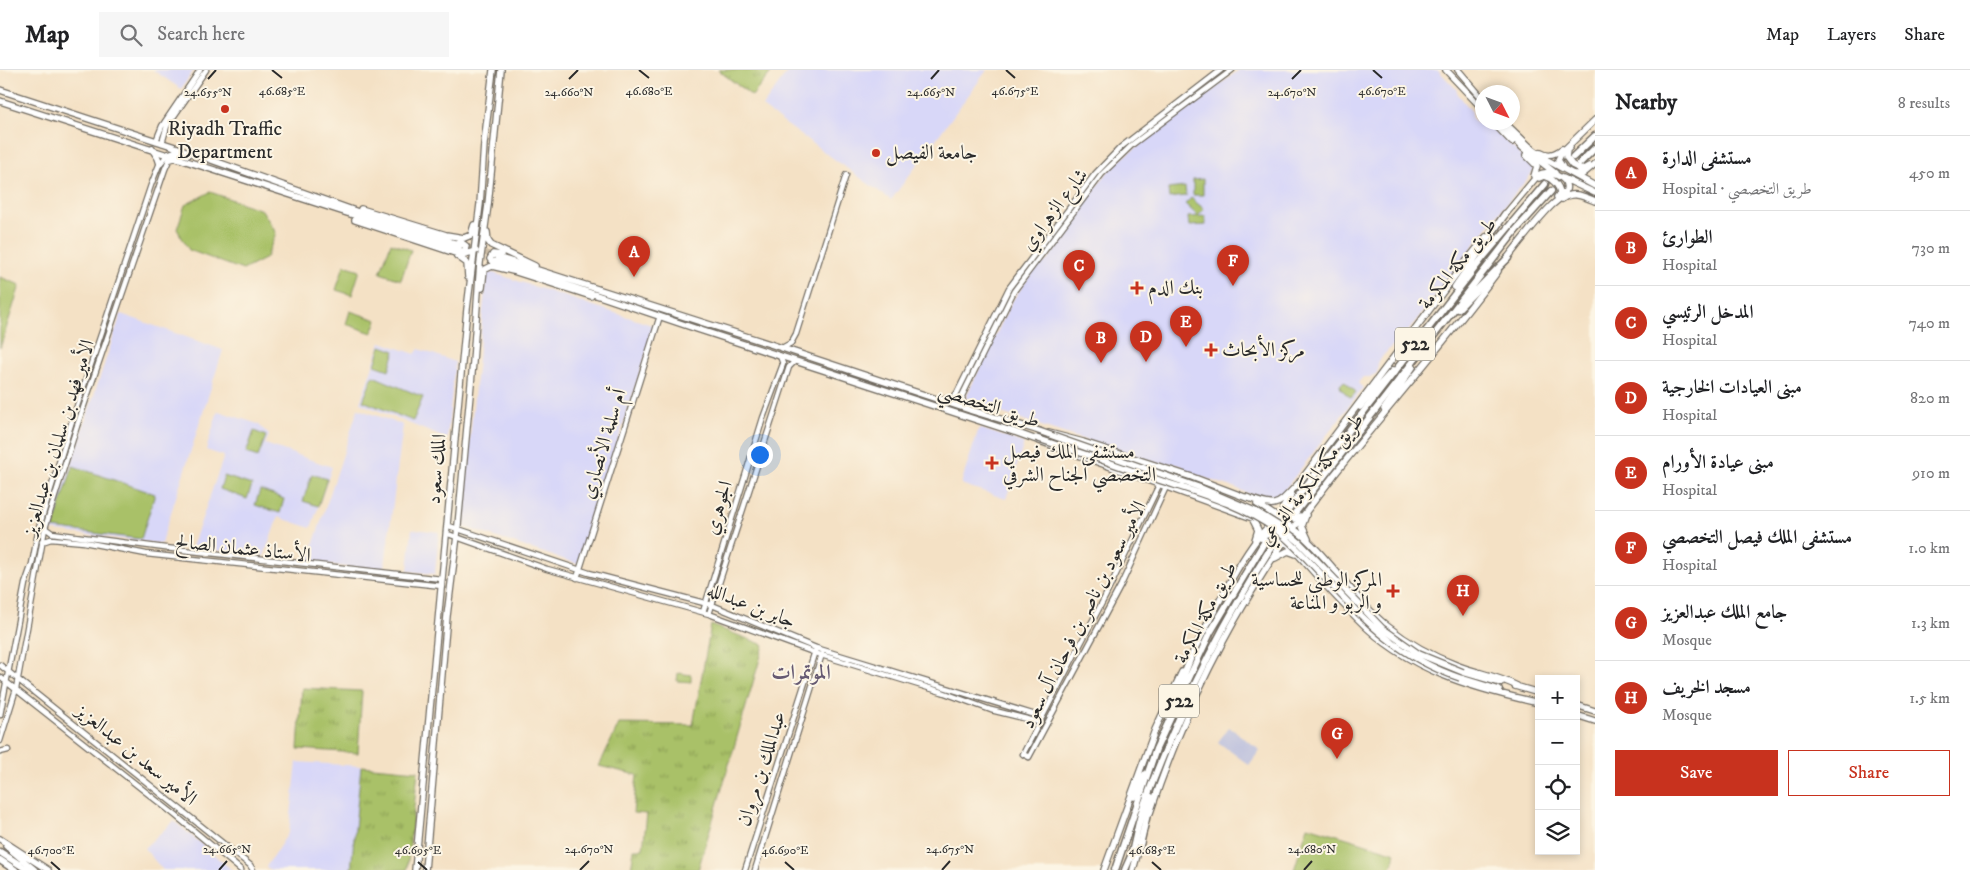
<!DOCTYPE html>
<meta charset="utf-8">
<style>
body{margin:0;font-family:"IM FELL DW Pica",Amiri,serif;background:#f6f6f6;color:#202124}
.controls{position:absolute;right:15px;bottom:15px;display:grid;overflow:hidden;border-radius:0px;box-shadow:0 2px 8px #0003}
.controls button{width:45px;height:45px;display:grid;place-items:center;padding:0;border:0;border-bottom:1px solid #e0e0e0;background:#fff;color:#202124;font:25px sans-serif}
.compass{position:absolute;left:1475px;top:15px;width:45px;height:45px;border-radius:50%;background:#fff;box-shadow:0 2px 8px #0003;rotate:132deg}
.you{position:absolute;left:759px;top:384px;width:18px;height:18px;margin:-12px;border:4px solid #fff;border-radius:50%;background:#1a73e8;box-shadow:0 0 0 8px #1a73e833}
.badge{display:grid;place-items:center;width:32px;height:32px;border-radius:50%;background:#c8321e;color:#fff;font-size:16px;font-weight:700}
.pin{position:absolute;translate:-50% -41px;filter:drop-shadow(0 1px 2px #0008)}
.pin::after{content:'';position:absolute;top:26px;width:18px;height:15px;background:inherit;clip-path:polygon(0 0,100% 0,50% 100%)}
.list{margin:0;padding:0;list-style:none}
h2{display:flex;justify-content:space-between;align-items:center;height:65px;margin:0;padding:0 20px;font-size:21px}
h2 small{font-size:16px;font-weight:400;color:#757577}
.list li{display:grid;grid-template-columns:32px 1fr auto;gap:15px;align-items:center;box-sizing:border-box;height:75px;padding:0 20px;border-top:1px solid #e0e0e0}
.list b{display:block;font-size:19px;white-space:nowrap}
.list p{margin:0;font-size:16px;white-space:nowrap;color:#757577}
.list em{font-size:16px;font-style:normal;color:#757577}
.actions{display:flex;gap:10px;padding:15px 20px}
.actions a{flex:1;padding:11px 0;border:1px solid #c8321e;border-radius:0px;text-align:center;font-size:18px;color:#c8321e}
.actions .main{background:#c8321e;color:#fff}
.icon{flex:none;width:28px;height:28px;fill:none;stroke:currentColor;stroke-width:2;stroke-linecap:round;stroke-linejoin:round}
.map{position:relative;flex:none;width:1595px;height:800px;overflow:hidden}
header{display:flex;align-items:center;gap:30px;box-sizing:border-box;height:70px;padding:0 25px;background:#fff;border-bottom:1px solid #e0e0e0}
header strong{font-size:24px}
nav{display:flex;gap:28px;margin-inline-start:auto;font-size:18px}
.search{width:350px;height:45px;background:#f6f6f6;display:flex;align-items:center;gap:12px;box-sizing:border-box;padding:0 18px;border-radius:0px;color:#757577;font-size:19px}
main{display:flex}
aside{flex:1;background:#fff}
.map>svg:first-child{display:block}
</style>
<header>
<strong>Map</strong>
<div class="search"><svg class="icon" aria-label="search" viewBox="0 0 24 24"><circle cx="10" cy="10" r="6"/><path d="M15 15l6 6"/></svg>Search here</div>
<nav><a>Map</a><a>Layers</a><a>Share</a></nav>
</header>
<main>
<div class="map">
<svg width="1595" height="800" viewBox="0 0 1595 800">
<defs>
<pattern id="grass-tufts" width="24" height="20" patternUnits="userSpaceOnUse" patternTransform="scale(1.25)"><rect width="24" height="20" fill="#a9c167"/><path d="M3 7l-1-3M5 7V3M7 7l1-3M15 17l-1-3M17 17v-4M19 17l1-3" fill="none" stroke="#8a9d55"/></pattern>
</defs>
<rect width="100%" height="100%" fill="#fcf5e5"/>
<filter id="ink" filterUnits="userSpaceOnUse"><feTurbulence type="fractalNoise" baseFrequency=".02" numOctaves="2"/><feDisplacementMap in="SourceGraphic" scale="10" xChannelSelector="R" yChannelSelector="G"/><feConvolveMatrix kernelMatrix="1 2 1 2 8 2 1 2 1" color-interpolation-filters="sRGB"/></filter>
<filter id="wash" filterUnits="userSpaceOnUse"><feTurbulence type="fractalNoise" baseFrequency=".0096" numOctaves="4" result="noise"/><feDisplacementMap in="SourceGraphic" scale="20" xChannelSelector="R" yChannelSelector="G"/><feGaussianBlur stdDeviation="1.12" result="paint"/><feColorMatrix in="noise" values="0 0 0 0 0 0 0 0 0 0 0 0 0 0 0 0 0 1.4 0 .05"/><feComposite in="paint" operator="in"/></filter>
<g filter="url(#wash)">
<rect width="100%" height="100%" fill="#f4e1c5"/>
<!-- built -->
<path fill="#d8d7f8" d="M153 0H194L181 19Z
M789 0H987L891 130 762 37Z
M1239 0H1438L1456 19 1458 24 1472 42 1471 47 1477 53H1486L1489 55 1494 60 1532 95 1534 101 1493 150 1399 273 1393 275 1378 291 1377 303 1370 307H1363L1358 313 1363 318 1279 427 1272 432 1268 433 1236 418 1185 402 1182 396 1169 393 1168 397 1131 385 971 333 966 327 1011 233 1035 198 1048 190 1089 127 1112 96Z
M487 201 655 256 578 494 461 456Z
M121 244 223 280 161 474 49 460Z
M381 272 415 284 419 279 455 292 447 369 360 333Z
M358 339 403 355 384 503 308 491Z
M218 341 258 354 269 365 265 374 332 397 311 458 278 447 264 486 192 477 224 386 206 380Z
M979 358 1024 373 1006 429 961 414Z
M412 459 439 462 435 504 408 501Z
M297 692 361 696 351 800H271L266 797 289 762Z
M174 751 232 800H163L144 778Z"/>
<!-- industrial -->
<path fill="#bfc2dd" d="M1229 657 1260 680 1249 695 1218 672Z"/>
<!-- grass -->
<path fill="url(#grass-tufts)" stroke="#6a7649" d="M718 0H773L752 26Z
M711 555 764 575 698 800H631L634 779H643L647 744 633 743 637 705 599 696 619 654 693 655Z
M302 618 362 621 358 683 298 679Z
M361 696 418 701 407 800H351Z"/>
<!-- green -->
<path fill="#a9c167" stroke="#6a7649" d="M1203 109V125H1193V110Z
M1185 117 1186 126 1169 128 1168 119Z
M210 122 262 140 276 163 266 188 243 200 189 180 177 159 185 135Z
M1191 128 1204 139 1198 146 1185 134Z
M1205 146 1206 155 1189 156 1188 147Z
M391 173 411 180 401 210 380 203Z
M344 195 360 200 352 225 336 220Z
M0 207 20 215 0 278Z
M350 241 377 250 372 263 346 254Z
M381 276 395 281 389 300 375 295Z
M373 306 423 327 413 351 363 331Z
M1344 311 1356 322 1351 328 1341 319 1340 315Z
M254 361 266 366 258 387 246 383Z
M73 396 155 424 141 469 53 458Z
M312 404 327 409 318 436 303 431Z
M224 406 252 415 247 429 220 419Z
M260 420 284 429 280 443 255 435Z
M678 603 691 605V612L677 611Z
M1308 756 1396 783 1390 800H1294Z"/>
</g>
<g filter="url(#ink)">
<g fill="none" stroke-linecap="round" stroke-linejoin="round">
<!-- major-tunnel -->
<path stroke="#ccbda6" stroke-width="5.5" stroke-dasharray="5.5 3" stroke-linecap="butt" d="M461 175 495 186"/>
<!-- highway-tunnel -->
<path stroke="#ccbda6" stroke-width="6" stroke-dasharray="6 3" stroke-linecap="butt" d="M1545 114 1572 88
M1554 118 1579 94"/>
<!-- minor casing -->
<g stroke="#716b61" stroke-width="7">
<path id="minor" d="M156 71 162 56 200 0
M162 73 167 56 206 0
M782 278 791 273 796 264 846 105
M940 329H952L957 323 1009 218 1095 104 1121 77 1221 0
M969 339 963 333 962 326 1014 221 1102 104 1133 74 1232 0
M1159 415 1105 527 1023 684 1029 687 1121 515 1166 417
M449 456 589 503 712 535 816 578 1042 647
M45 458 52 463 165 478 442 509
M448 464 547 499 709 544 821 585 942 622 991 640 1039 652
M42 472 51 469 84 472 146 484 442 516
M577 508 659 249
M703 542 763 348 783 294 780 286
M709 544 789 297 795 291
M0 595 250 795 253 800
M0 607 175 745 241 800
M0 645 25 514 32 494 39 457 71 354 151 115 159 95 168 84
M0 671 16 619 45 458 77 356 165 99 169 90 176 88
M0 682 8 680
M745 800 815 581
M755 800 822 584"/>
</g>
<!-- major casing -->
<g stroke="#716b61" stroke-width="8">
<path id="major" d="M1446 0 1482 38
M1458 0 1482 28
M0 20 172 76 358 142 461 175
M0 31 459 179
M1493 52 1512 72
M1500 52 1522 77 1555 103
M1504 52 1530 77 1547 90 1595 116
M1570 77 1567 80 1566 87 1572 95 1582 100 1589 96
M152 79 158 88 160 94
M1541 82C1548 86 1554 85 1562 79
M168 84 174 82 188 85
M1526 85 1537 96 1534 106
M1562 96 1558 90 1562 82 1595 50
M1574 104H1583L1595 94
M1539 108 1544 106C1552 108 1559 115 1560 123L1557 127
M1563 108 1595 123
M1562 129C1573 121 1583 126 1595 131
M361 139 446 165 464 168 471 165 474 155
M1504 146 1538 105C1545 101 1549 103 1556 105 1563 108 1568 112 1566 120 1565 126 1555 132 1551 136 1535 152 1520 172 1506 190
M355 150 461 185 476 181
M487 162 488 171 491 175 535 196
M456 182H461L465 180 466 176 459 171
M457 186 467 193 468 207
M497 187 770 274 970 340 1040 361
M496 191 697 259 1014 362
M499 196 494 194 490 189 493 184 501 185
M482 218 484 200 492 196 513 201 591 226
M1360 337 1392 301
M1384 339 1413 297
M1012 361 1255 449
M1049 363 1083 372 1192 407 1247 428
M1291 425 1283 438C1284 445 1288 448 1294 449L1300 446
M1246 427C1278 439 1276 437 1299 413L1460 199 1486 167
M1257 434C1273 444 1289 454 1304 467 1334 494 1355 530 1387 556 1407 572 1432 586 1456 595 1476 603 1498 606 1517 616
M1306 445 1302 456 1308 469
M1252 448 1258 460 1255 470
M1273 461C1292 475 1305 493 1321 510 1333 524 1345 536 1358 549 1407 600 1472 618 1539 633
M1261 468C1268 461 1275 465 1279 473L1277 480
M1275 488 1288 481 1296 484
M1189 590C1203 564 1250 464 1273 454
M1463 602 1501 613
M1460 608 1499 620
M1515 616 1539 623
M1576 635 1595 641
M1576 645 1595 651
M1134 727 1145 704
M1150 743C1177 660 1216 577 1263 503 1284 469 1310 437 1334 405 1388 337 1446 271 1498 201
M0 769 48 800
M6 776 35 800
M415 800 467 239 480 134 484 74 493 0
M425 800 447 546 457 466 473 292 480 193 488 135 501 0
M1104 800 1155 660 1182 602
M1133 800 1141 771"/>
</g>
<!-- highway casing -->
<g stroke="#716b61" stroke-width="9">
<path id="highway" d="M1573 87 1595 66
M1580 93 1595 78
M1455 217 1505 144
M1458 239 1508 188
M1289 438 1485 185 1545 114
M1295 443 1516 160 1551 121
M1168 646 1191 587
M1140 775 1151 727
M0 782 28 800
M0 790 15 800
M1115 800 1156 679 1210 563 1265 471
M1125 800C1127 795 1129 791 1131 786 1136 769 1138 751 1144 735 1177 644 1220 557 1272 476"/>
</g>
<!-- minor -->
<use href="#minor" stroke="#fff" stroke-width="4.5"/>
<!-- major -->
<use href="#major" stroke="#fff" stroke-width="5.5"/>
<!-- highway -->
<use href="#highway" stroke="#fff" stroke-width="6"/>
<!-- major-bridge casing -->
<g stroke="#716b61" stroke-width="8" stroke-linecap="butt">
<path id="major-bridge" d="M1036 360 1201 418 1257 442 1281 457 1299 472 1382 558 1419 584 1463 602
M1036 368C1079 382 1120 396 1162 411 1202 424 1242 435 1276 460 1295 474 1309 492 1325 508 1368 554 1399 587 1460 608"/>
</g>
<!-- major-bridge -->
<use href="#major-bridge" stroke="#fff" stroke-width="5.5"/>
</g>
</g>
<!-- ticks -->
<path fill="none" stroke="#2b2b2b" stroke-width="2" d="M272 0 282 8M639 0 649 8M1006 0 1015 8M1373 0 1382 8M208 9 216 0M569 9 578 0M931 9 939 0M1292 9 1301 0M51 792 60 800M418 792 427 800M785 792 794 800M1152 792 1161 800M219 800 227 791M580 800 589 791M942 800 950 791M1304 800 1312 791"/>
<!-- markers -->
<g fill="#c8321e" stroke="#fcf5e5" stroke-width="2">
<circle cx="225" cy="39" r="5"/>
<circle cx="876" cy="83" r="5"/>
<path d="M1134.5 210.5h5v5h5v5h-5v5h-5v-5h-5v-5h5z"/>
<path d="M1208.5 272.5h5v5h5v5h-5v5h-5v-5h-5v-5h5z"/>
<path d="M989.5 385.5h5v5h5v5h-5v5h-5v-5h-5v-5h5z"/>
<path d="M1390.5 513.5h5v5h5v5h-5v5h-5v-5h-5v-5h5z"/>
</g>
<g text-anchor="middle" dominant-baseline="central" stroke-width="4" stroke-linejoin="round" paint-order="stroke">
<!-- shield labels -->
<g fill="#fcf5e5" stroke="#6a6863" stroke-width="1">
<rect x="1395" y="257.5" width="40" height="33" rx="4"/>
<rect x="1159" y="614.5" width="40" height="33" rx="4"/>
</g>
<g font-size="19" font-weight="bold" fill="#2b2b2b">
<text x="1415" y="274">522</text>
<text x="1179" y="631">522</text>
</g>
<!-- poi labels -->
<g font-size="20" fill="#2b2b2b" stroke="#fcf5e5" text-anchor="start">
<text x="225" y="59" text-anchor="middle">Riyadh Traffic<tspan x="225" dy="23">Department</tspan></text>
<text x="886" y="83">جامعة الفيصل</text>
<text x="1148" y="218">بنك الدم</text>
<text x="1222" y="280">مركز الأبحاث</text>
<text x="1003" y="382">مستشفى الملك فيصل<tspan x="1003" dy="23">التخصصي الجناح الشرقي</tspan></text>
<text x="1382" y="510" text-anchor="end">المركز الوطني للحساسية<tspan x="1382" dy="23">و الربو و المناعة</tspan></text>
</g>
<!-- street labels -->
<g font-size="20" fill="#2b2b2b" stroke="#fcf5e5">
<text transform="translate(1055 140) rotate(-53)">شارع الزهراوي</text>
<text transform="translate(1458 194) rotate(-51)">طريق مكة المكرمة</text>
<text transform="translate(989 336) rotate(18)">طريق التخصصي</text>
<text transform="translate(59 368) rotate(-73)">الأمير فهد بن سلمان بن عبدالعزيز</text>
<text transform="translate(604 374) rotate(-73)">أم سلمة الأنصاري</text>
<text transform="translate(437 399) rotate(-85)">الملك سعود</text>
<text transform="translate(1312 410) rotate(-53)">طريق مكة المكرمة الفرعي</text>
<text transform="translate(719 438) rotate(-73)">الجوهري</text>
<text transform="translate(243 479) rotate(6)">الأستاذ عثمان الصالح</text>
<text transform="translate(751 536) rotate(21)">جابر بن عبدالله</text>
<text transform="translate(1206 543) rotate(-62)">طريق مكة المكرمة</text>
<text transform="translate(1084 545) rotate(-63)">الأمير سعود بن ناصر بن فرحان آل سعود</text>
<text transform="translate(136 685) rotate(39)">الأمير سعد بن عبدالعزيز</text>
<text transform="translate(762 699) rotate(-72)">عبدالملك بن مروان</text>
</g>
<!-- neighbourhood labels -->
<g font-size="21" font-weight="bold" fill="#665a72" stroke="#fcf5e5">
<text x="801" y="603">الموتمرات</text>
</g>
</g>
<g font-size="12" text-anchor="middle" fill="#2b2b2b" stroke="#fcf5e5" stroke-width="4" stroke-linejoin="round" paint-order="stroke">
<text x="282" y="25">46.685°E</text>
<text x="649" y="25">46.680°E</text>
<text x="1015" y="25">46.675°E</text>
<text x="1382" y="25">46.670°E</text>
<text x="208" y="26">24.655°N</text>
<text x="569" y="26">24.660°N</text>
<text x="931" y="26">24.665°N</text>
<text x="1292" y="26">24.670°N</text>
<text x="227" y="783">24.665°N</text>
<text x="589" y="783">24.670°N</text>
<text x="950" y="783">24.675°N</text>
<text x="1312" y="783">24.680°N</text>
<text x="51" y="784">46.700°E</text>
<text x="418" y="784">46.695°E</text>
<text x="785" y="784">46.690°E</text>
<text x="1152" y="784">46.685°E</text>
</g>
</svg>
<div class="controls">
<button>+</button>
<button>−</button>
<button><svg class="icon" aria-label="locate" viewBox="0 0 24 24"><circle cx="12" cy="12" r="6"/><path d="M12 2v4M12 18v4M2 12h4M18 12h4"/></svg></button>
<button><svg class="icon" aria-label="layers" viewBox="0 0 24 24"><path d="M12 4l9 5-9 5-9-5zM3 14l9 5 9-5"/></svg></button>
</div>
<svg class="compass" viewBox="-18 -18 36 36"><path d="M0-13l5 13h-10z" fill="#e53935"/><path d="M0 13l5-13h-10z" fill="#757577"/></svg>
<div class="you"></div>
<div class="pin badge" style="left:634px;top:207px">A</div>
<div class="pin badge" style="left:1101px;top:293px">B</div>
<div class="pin badge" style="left:1079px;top:221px">C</div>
<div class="pin badge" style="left:1146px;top:292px">D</div>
<div class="pin badge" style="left:1186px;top:277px">E</div>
<div class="pin badge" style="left:1233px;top:216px">F</div>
<div class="pin badge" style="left:1337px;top:689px">G</div>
<div class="pin badge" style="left:1463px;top:546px">H</div>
</div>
<aside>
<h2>Nearby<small>8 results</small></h2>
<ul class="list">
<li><span class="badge">A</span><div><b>مستشفى الدارة</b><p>Hospital · طريق التخصصي</p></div><em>450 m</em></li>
<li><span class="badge">B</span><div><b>الطوارئ</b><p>Hospital</p></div><em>730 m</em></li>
<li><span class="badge">C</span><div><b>المدخل الرئيسي</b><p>Hospital</p></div><em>740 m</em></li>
<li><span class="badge">D</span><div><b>مبنى العيادات الخارجية</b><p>Hospital</p></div><em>820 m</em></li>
<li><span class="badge">E</span><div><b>مبنى عيادة الأورام</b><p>Hospital</p></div><em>910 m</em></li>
<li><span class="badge">F</span><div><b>مستشفى الملك فيصل التخصصي</b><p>Hospital</p></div><em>1.0 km</em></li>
<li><span class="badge">G</span><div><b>جامع الملك عبدالعزيز</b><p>Mosque</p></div><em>1.3 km</em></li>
<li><span class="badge">H</span><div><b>مسجد الخريف</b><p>Mosque</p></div><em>1.5 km</em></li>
</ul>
<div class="actions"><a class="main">Save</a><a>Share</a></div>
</aside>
</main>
